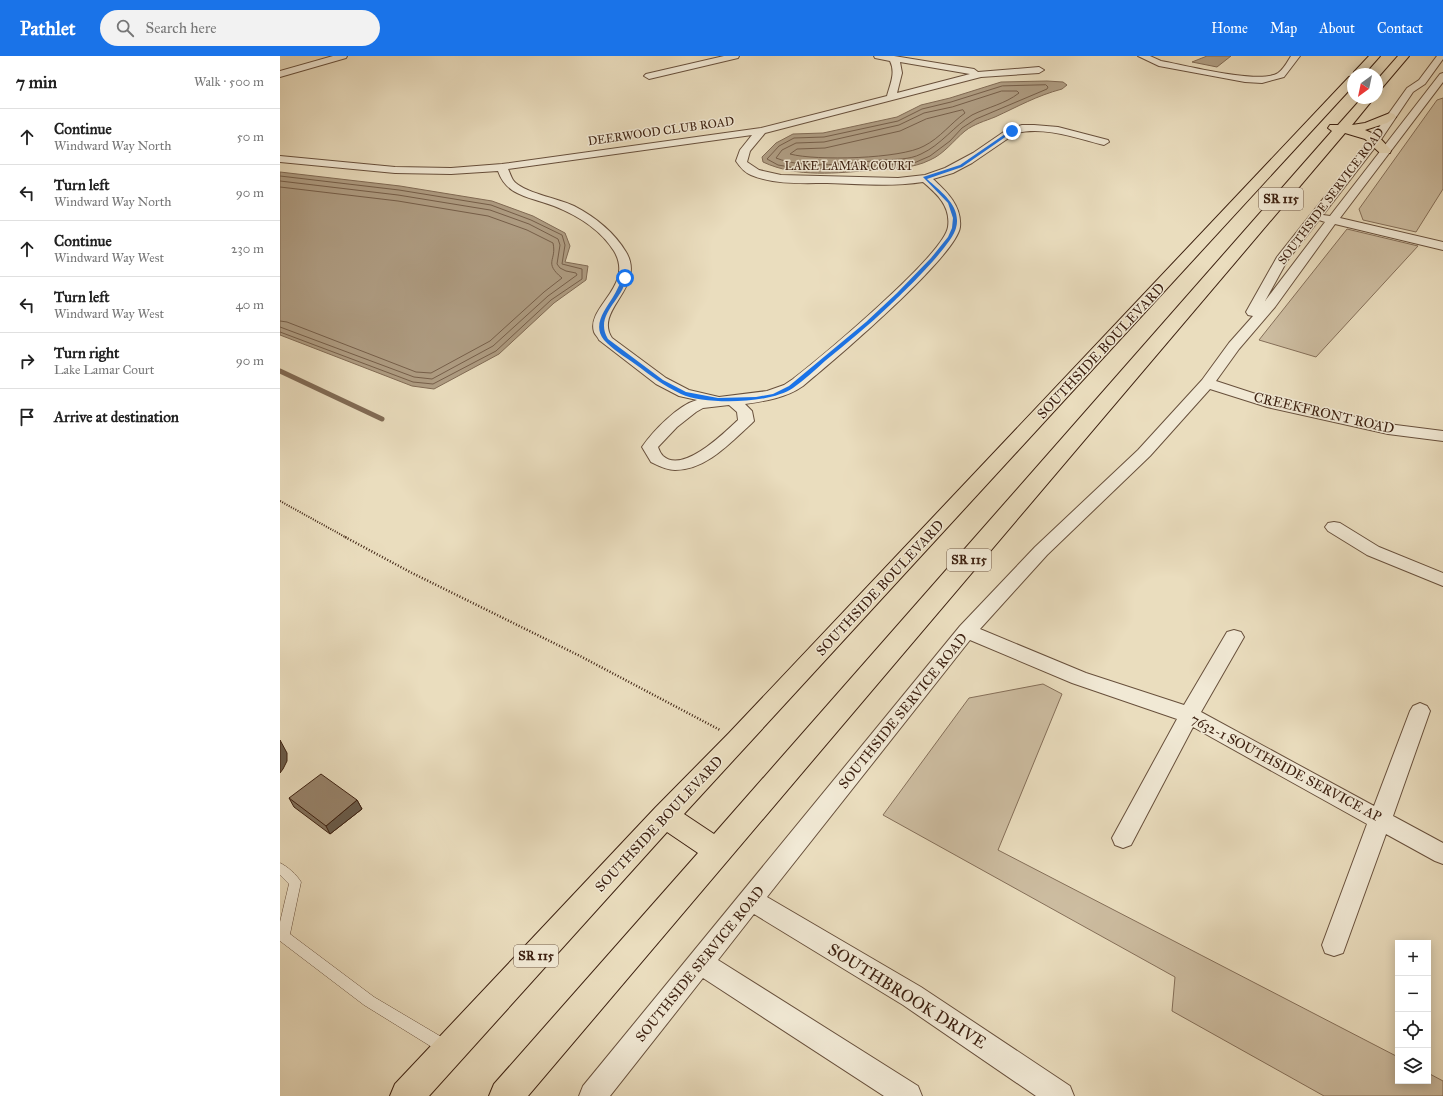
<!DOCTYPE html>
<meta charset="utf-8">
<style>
body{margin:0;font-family:"IM FELL Great Primer",serif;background:#f2f2f2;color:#222}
.controls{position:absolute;right:12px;bottom:12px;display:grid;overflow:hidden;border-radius:0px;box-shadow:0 2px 10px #0003}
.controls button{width:36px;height:36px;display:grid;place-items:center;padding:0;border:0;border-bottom:1px solid #e0e0e0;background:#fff;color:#222;font:20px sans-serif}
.compass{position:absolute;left:1067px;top:12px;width:36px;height:36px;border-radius:50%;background:#fff;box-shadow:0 2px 10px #0003;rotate:213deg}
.stop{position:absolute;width:12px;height:12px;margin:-9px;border:3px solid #1a73e8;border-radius:50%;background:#fff}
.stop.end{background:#1a73e8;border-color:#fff;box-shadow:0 1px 4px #0008}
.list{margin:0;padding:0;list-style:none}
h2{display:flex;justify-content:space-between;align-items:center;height:52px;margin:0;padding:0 16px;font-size:17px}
h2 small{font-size:13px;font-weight:400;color:#767676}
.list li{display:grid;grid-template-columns:26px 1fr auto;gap:12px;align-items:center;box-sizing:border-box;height:56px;padding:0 16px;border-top:1px solid #e0e0e0}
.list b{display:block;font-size:15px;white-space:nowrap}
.list p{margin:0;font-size:13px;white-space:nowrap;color:#767676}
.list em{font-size:13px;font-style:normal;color:#767676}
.icon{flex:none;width:22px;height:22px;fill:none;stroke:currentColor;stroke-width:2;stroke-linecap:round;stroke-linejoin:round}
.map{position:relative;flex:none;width:1163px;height:1040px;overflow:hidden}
header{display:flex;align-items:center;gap:24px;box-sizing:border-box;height:56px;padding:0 20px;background:#1a73e8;color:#fff}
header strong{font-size:19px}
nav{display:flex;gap:22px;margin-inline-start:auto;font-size:14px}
.search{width:280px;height:36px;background:#f2f2f2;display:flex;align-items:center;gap:10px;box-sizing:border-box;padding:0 14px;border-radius:22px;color:#767676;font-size:15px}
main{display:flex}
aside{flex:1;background:#fff}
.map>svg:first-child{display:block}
</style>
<header>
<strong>Pathlet</strong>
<div class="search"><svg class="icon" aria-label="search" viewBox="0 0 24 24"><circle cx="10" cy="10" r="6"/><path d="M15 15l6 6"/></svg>Search here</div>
<nav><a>Home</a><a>Map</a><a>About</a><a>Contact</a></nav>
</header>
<main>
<aside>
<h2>7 min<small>Walk · 500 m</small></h2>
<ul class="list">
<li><svg class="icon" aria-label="ahead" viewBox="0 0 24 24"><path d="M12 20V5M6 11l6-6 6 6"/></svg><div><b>Continue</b><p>Windward Way North</p></div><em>50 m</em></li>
<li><svg class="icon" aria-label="left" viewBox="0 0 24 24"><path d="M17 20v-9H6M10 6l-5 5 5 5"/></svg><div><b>Turn left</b><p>Windward Way North</p></div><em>90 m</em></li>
<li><svg class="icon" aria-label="ahead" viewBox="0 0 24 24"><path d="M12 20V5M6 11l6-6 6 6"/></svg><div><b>Continue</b><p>Windward Way West</p></div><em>230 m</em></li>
<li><svg class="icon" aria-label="left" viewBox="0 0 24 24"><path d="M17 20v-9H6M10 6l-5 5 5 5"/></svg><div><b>Turn left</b><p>Windward Way West</p></div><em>40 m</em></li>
<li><svg class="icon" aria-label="right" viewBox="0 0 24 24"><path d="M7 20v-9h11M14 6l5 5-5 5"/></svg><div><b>Turn right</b><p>Lake Lamar Court</p></div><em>90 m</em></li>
<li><svg class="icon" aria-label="arrive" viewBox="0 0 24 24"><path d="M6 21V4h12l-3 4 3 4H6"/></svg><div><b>Arrive at destination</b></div></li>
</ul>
</aside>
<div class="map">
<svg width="1163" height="1040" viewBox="0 0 1163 1040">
<rect width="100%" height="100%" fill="#eaddbe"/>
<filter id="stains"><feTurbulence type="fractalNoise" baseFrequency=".005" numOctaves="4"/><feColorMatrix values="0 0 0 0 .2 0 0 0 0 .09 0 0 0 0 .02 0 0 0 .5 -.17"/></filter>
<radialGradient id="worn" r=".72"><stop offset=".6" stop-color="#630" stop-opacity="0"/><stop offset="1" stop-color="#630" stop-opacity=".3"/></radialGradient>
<!-- green -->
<path fill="#cdbda1" stroke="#856f59" d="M1163 42V133L1136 176 1083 164 1079 153 1157 44Z
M1067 173 1138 190 1036 301 979 284Z
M763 628 782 638 718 794 1118 1001V1025H1148V1017L1163 1025V1040H1044L892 955 895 921 603 759 689 642Z"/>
<!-- water -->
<path fill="#af9d83" stroke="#816b55" d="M927 0H951L937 11 912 6Z
M767 25 783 26 787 29 782 33C756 40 739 50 715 61 705 65 694 68 685 75 673 85 664 98 650 104 632 113 613 112 594 114 557 117 517 122 483 106L482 101 496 87 513 78 543 77 617 61 641 49 670 42 721 26Z
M0 116 120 130 212 145 253 160 285 177 290 190 285 206 308 210 306 224 274 247 219 298 154 333 132 330 0 279Z"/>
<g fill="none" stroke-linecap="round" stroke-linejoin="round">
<!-- shore -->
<path stroke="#765f4a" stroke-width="1" d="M766 29 768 31 767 33 696 63 682 72 670 85 650 100 634 107 553 113H522L498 109 487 103 499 90 514 82 544 81 618 65 642 53 671 46 722 30Z
M722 35H737L739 37C725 48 708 51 692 59 674 70 661 89 641 98 629 104 616 103 602 104 571 107 526 114 496 102L502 94 516 87 544 86 619 69 644 57 672 51Z
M683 54 685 57C671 67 660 82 644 90 621 103 536 105 510 98L517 93 545 92 620 75 646 63Z
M0 120 119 134 211 149 251 164 282 179 285 189 282 208 302 213V223L271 244 216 295 153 328 133 326 0 276
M0 125 118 139 210 154 249 168 278 183 280 189 277 208 280 212 286 215 296 217 297 219 268 240 213 290 152 323 134 321 0 271
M0 131 118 145 208 160 247 174 273 187C277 205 263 206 282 222L264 236 210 285 151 317 136 316 7 266 0 265"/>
<!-- stream -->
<path stroke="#816b55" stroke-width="5" d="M0 315 102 363"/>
<!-- service casing -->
<g stroke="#68503c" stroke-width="1">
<path id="service" d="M0 807C7 810 17 819 21 826L10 878 94 941 170 986 172 991 170 996 165 997 160 996 84 949 0 885V866L9 828 0 819Z"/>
</g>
<!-- minor casing -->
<g stroke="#68503c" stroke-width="2">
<path id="minor" d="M53 0H67L66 2 0 21V15Z
M444 0H459L458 2 369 23 364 20 366 18Z
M594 0H614L694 13 698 16 759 11 764 14 759 17 701 21 485 77 470 95 467 106 479 114 501 119 618 122 645 119 665 112 693 97 728 73 742 69H754L778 71 828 84 829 86 824 89C796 82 765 70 736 77L692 107 673 117 653 123C667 136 682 150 680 171 676 201 551 307 523 330 506 342 485 345 465 348L472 355 474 365 471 368C450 387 426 414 395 414 387 414 379 410 371 406L362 391C373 375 398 349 417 344L399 340 376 328 319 284C318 281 315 279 314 276 306 251 355 230 334 195 321 174 297 159 274 150 251 141 227 141 218 115L171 118 115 117 0 106V100L115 111 171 112 222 108 481 72 607 40C610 28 616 17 610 5L595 2ZM620 6 690 18 617 37 622 17ZM472 79 460 94 456 105C460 111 464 116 471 119 495 129 522 127 547 127 579 128 611 131 643 126 657 138 671 150 668 171 664 199 540 302 513 323L504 329 487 335 439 341 409 334 386 322 332 282C313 254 367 231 346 196 334 176 315 161 294 150 280 143 241 136 233 124 231 121 230 117 228 113ZM449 349 457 356 458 364C444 377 403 418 383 400 381 398 379 394 378 391L397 371 416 356 423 352Z
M858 0H870L881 5C904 9 980 29 998 17 1003 14 1008 5 1011 0H1020L1004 21 982 27 965 26 879 10Z
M1157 0H1163V3L1145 28 1133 36 1100 85 1043 159 1050 160 1160 18 1163 17V26L1060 162 1163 186V194L1055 168 995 251 959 293 936 325 991 343 1108 368 1163 375V385L1108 378 987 351 930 333 870 400 767 499 700 573 806 617 904 649 947 576 954 574 961 576 964 581 921 656 1094 750 1130 655 1133 650 1140 647 1147 650 1150 655 1113 760 1163 787V808L1155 805 1106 778 1063 897 1054 900 1045 897 1042 889 1087 768 913 671 851 789 843 792 835 789 832 782 897 663 792 627 690 584 487 841 641 931 790 1030 794 1040H756L623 949 474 858 438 904 638 1030 642 1040H604L423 922 330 1040H299L303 1030 680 570 755 491 858 394 922 324 949 287 973 260 968 259 966 256 997 201 1092 81 1127 32 1139 24ZM1039 164 1045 166 985 245 1007 205Z
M1054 466 1060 467 1099 491 1163 517V530L1087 499 1048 475 1045 471 1048 467Z"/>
</g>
<!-- trunk casing -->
<g stroke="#3d2111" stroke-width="2">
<path id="trunk" d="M1089 0H1100L1084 18 1073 19 1074 16Z
M1118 0H1129L1101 33 1097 34V24Z
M1073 20V30L404 758 434 778 1052 75 1048 72 1050 69H1058L1082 42H1094L1072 69 1085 67 1110 57 1114 58 1116 61 1107 67 1085 74 1098 80 1111 94 1110 97H1100L1085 83 1065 77 248 1040H209L214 1028 418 797 387 776 149 1040H110L115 1028 375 752 449 677 1069 21Z"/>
</g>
<!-- path-far1 -->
<path stroke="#3d2111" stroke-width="2" stroke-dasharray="1 1.5" stroke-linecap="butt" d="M0 445 67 482"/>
<!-- path -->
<path stroke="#3d2111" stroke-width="2.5" stroke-dasharray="1 2" stroke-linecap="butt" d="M65 481 130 516 300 600 440 674"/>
<!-- service -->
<use href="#service" fill="#f1e9d5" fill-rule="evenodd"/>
<!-- minor -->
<use href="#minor" fill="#f1e9d5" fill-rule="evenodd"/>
<!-- trunk -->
<use href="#trunk" fill="#eaddbe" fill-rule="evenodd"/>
</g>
<!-- wall -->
<path fill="#82715c" stroke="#3d2111" d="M9 742 77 744 82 753 50 778 14 751Z"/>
<!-- shaded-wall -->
<path fill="#6a5c4b" stroke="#3d2111" d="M0 684 7 697V705L3 713 0 717Z
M77 744 82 753 50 778 46 770Z"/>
<!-- building -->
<path fill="#97836b" stroke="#3d2111" d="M41 718 77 744 46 770 9 742Z"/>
<!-- route -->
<path fill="#1a73e8" d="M731 74 734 75 682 111 647 123C661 136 682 150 676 172 672 189 624 236 610 249 589 269 567 287 545 305 535 314 524 324 513 332 490 348 425 349 401 338 384 330 370 319 355 308 345 301 332 293 324 284 312 269 325 254 333 241 337 235 339 228 343 222L346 221C345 243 313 258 328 283L383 324 406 336 438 342 476 341 493 338 509 330 586 266 617 237 651 202 668 181 672 172 673 162 668 147 643 121 680 109Z"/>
<g text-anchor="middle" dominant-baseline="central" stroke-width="3" stroke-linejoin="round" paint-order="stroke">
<!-- far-street labels -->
<g font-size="12" fill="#3d2111" stroke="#f1e9d5">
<text transform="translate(381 75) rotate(-8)">DEERWOOD CLUB ROAD</text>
<text x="569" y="110">LAKE LAMAR COURT</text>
<text transform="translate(1051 140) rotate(-53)">SOUTHSIDE SERVICE ROAD</text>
</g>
<!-- shield labels -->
<g fill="#f1e9d5" stroke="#735d4c" stroke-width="1">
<rect x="979" y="132" width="44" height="22" rx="3"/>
<rect x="667" y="493" width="44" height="22" rx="3"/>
<rect x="234" y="889" width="44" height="22" rx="3"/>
</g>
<g font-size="13" font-weight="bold" fill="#3d2111">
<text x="1001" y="143">SR 115</text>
<text x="689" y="504">SR 115</text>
<text x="256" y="900">SR 115</text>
</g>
<!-- street labels -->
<g font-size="14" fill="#3d2111" stroke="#f1e9d5">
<text transform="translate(821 295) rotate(-47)">SOUTHSIDE BOULEVARD</text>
<text transform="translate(1044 357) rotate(13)">CREEKFRONT ROAD</text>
<text transform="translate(600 532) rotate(-47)">SOUTHSIDE BOULEVARD</text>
<text transform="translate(623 655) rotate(-51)">SOUTHSIDE SERVICE ROAD</text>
<text transform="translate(1006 712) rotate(28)">7632-1 SOUTHSIDE SERVICE AP</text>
<text transform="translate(379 768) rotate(-47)">SOUTHSIDE BOULEVARD</text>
<text transform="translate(420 908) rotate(-51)">SOUTHSIDE SERVICE ROAD</text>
</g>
<!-- near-street labels -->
<g font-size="17" fill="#3d2111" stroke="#f1e9d5">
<text transform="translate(627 940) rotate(32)">SOUTHBROOK DRIVE</text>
</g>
</g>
<rect width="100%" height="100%" filter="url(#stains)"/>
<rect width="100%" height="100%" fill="url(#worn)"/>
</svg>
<div class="controls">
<button>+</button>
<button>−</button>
<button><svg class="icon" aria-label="locate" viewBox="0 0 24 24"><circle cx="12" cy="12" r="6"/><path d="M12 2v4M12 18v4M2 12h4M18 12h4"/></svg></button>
<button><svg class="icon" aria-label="layers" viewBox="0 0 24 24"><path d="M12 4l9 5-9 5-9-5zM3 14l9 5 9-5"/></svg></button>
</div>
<svg class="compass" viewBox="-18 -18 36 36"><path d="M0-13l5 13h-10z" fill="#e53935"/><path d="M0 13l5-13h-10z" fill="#767676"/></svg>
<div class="stop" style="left:345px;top:222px"></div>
<div class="stop end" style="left:732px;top:75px"></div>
</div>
</main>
